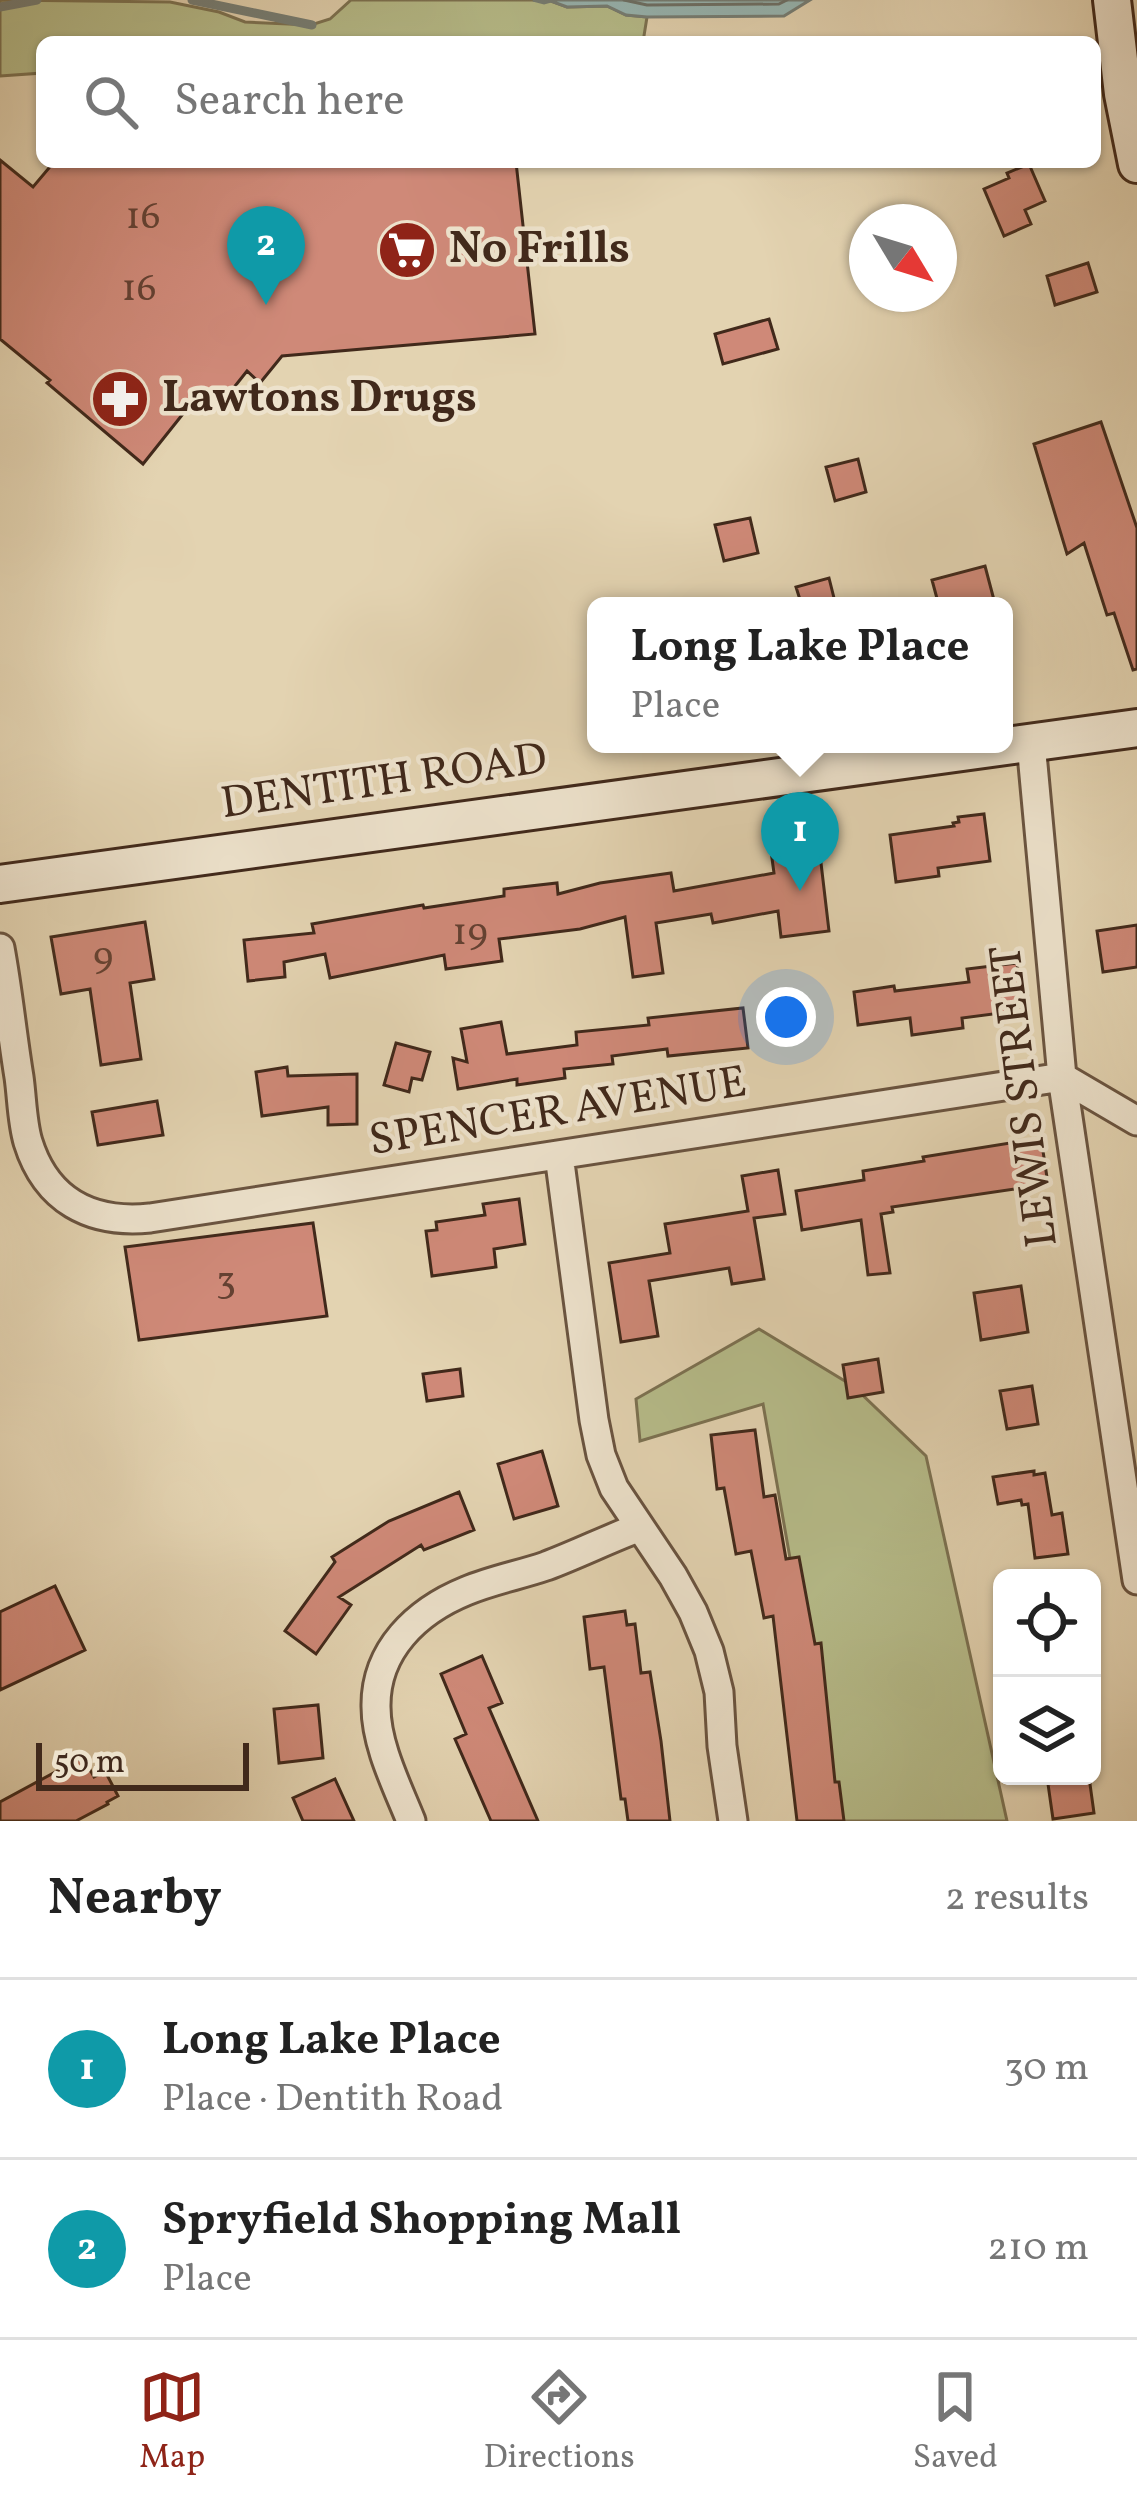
<!DOCTYPE html>
<meta charset="utf-8">
<style>
body{margin:0;font-family:Vollkorn,serif;background:#f2f2f2;color:#222}
.controls{position:absolute;right:36px;bottom:36px;display:grid;overflow:hidden;border-radius:18px;box-shadow:0 3px 9px #0004}
.controls button{width:108px;height:108px;display:grid;place-items:center;padding:0;border:0;border-bottom:3px solid #e0e0e0;background:#fff;color:#222;font:60px sans-serif}
.compass{position:absolute;left:849px;top:204px;width:108px;height:108px;border-radius:50%;background:#fff;box-shadow:0 3px 9px #0004;rotate:128deg}
.scale{position:absolute;left:36px;bottom:30px;width:213px;box-sizing:border-box;padding-left:12px;border:6px solid #41291b;border-top:0;font-size:33px;line-height:42px;white-space:nowrap;color:#41291b;-webkit-text-stroke:9px #ede2cc;paint-order:stroke}
.you{position:absolute;left:786px;top:1017px;width:42px;height:42px;margin:-30px;border:9px solid #fff;border-radius:50%;background:#1a73e8;box-shadow:0 0 0 18px #1a73e833}
.badge{display:grid;place-items:center;width:78px;height:78px;border-radius:50%;background:#8f2418;color:#fff;font-size:39px;font-weight:700}
.pin{position:absolute;translate:-50% -99px;filter:drop-shadow(0 3px 6px #0008)}
.pin::after{content:'';position:absolute;top:63px;width:42px;height:36px;background:inherit;clip-path:polygon(0 0,100% 0,50% 100%)}
.popup{position:absolute;left:587px;top:597px;width:426px;height:156px;box-sizing:border-box;display:grid;place-content:center;border-radius:18px;background:#fff;filter:drop-shadow(0 3px 9px #0005);font-size:39px;white-space:nowrap;color:#767676}
.popup b{font-size:45px;color:#222}
.popup::after{content:'';position:absolute;left:50%;top:100%;margin-left:-24px;border:24px solid transparent;border-top-color:#fff}
.list{margin:0;padding:0;list-style:none}
h2{display:flex;justify-content:space-between;align-items:center;height:156px;margin:0;padding:0 48px;font-size:51px}
h2 small{font-size:39px;font-weight:400;color:#767676}
.list li{display:grid;grid-template-columns:78px 1fr auto;gap:36px;align-items:center;box-sizing:border-box;height:180px;padding:0 48px;border-top:3px solid #e0e0e0}
.list b{display:block;font-size:45px;white-space:nowrap}
.list p{margin:0;font-size:39px;white-space:nowrap;color:#767676}
.list em{font-size:39px;font-style:normal;color:#767676}
.icon{flex:none;width:66px;height:66px;fill:none;stroke:currentColor;stroke-width:2;stroke-linecap:round;stroke-linejoin:round}
.map{position:relative;flex:none;width:1137px;height:1821px;overflow:hidden}
.search{position:absolute;background:#fff;box-shadow:0 3px 9px #0004;left:36px;right:36px;top:36px;height:132px;display:flex;align-items:center;gap:30px;box-sizing:border-box;padding:0 42px;border-radius:18px;color:#767676;font-size:45px}
.sheet{height:516px;background:#fff}
nav{display:flex;justify-content:space-around;align-items:center;box-sizing:border-box;height:168px;border-top:3px solid #e0e0e0;background:#fff;font-size:33px;color:#767676}
nav a{display:grid;justify-items:center;gap:6px}
nav .on{color:#8f2418}
.map>svg:first-child{display:block}
</style>
<div class="map">
<svg width="1137" height="1821" viewBox="0 0 1137 1821">
<rect width="100%" height="100%" fill="#e3d3b1"/>
<filter id="stains"><feTurbulence type="fractalNoise" baseFrequency=".00167" numOctaves="4"/><feColorMatrix values="0 0 0 0 .2 0 0 0 0 .09 0 0 0 0 .02 0 0 0 .5 -.17"/></filter>
<radialGradient id="worn" r=".72"><stop offset=".6" stop-color="#630" stop-opacity="0"/><stop offset="1" stop-color="#630" stop-opacity=".3"/></radialGradient>
<!-- green -->
<path fill="#b6bc8a" stroke="#7c7252" stroke-width="3" d="M0 0 170 2 219 12 245 22 311 25 330 19 351 0H533L551 1 567 7 607 6 626 15 647 17 643 42H42V73L0 76Z
M759 1329 853 1386 926 1456 1007 1821H836L763 1404 640 1441 636 1399Z"/>
<!-- water -->
<path fill="#97b6b3" stroke="#757e76" stroke-width="3" d="M533 0H810L784 16 647 17 626 15 607 6 567 7 551 1 544 3Z"/>
<g fill="none" stroke-linecap="round" stroke-linejoin="round">
<!-- shore -->
<path stroke="#6c7067" stroke-width="3" d="M624 0 647 5 779 4 787 0"/>
<!-- stream -->
<path stroke="#757e76" stroke-width="9" d="M192 0 312 25
M0 7 37 0"/>
</g>
<!-- building -->
<path fill="#cf8978" stroke="#41291b" stroke-width="3" d="M0 160 33 187 54 162H516L535 334 282 356 260 383 247 371 220 405 202 390 143 464 47 383 50 380 0 339Z
M1029 164 1045 201 1025 210 1031 224 1004 236 984 189 1009 178 1007 173Z
M1088 263 1097 292 1055 305 1047 276Z
M769 319 778 349 723 364 715 334Z
M1101 422 1137 528V669L1133 670 1114 613 1107 615 1084 543 1067 554 1034 444Z
M858 459 866 492 835 501 826 467Z
M750 518 758 553 724 561 715 525Z
M985 566 994 600 971 606H939L932 580Z
M829 578 836 606H802L796 587Z
M984 814 990 861 938 868 939 876 896 882 890 835 954 826 953 823 959 822 958 817Z
M819 846 829 931 781 937 778 911 713 923 711 914 656 923 663 973 633 977 625 917 580 929 499 939 502 961 446 969 444 955 330 978 325 954 284 962 285 977 248 981 244 940 314 933 312 924 423 905 424 908 504 896V889L557 883 558 894 600 883 671 873 674 891 774 873 771 851Z
M145 922 154 979 130 983 141 1059 101 1065 90 989 61 994 51 937Z
M1137 925V967L1103 972 1097 931Z
M1017 963 1023 1010 962 1018 963 1028 912 1035 910 1018 858 1025 854 992 894 986 895 991 969 982 967 969Z
M743 1008 748 1048 668 1056 667 1049 612 1056 613 1064 564 1069 565 1078 517 1085V1079L458 1089 453 1058 467 1062 461 1029 501 1022 507 1054 577 1045 576 1032 649 1025 648 1018Z
M396 1043 430 1052 422 1080 412 1078 409 1092 384 1085Z
M287 1067 288 1076 357 1074V1124L328 1125V1107L262 1116 256 1072Z
M157 1101 163 1135 98 1145 92 1112Z
M1041 1138 1048 1184 892 1207 893 1212 881 1214 890 1273 868 1275 861 1220 802 1230 796 1191 864 1180 863 1171 924 1161 923 1157Z
M778 1170 785 1214 754 1218 764 1279 732 1284 729 1268 649 1281 658 1336 621 1342 609 1263 670 1253 665 1224 748 1211 742 1176Z
M519 1199 525 1244 494 1249 496 1267 432 1276 426 1231 437 1230 436 1222 485 1215 483 1204Z
M313 1223 327 1316 139 1340 125 1247Z
M1021 1286 1028 1332 981 1340 974 1293Z
M878 1359 883 1392 848 1398 843 1365Z
M460 1369 463 1396 427 1401 423 1374Z
M1032 1386 1038 1424 1007 1429 1000 1391Z
M755 1430 764 1497 775 1495 786 1559 799 1557 815 1644 821 1643 835 1782H839L844 1821H797L773 1616 764 1618 751 1551 736 1554 724 1488 717 1489 711 1435Z
M542 1451 558 1506 514 1519 498 1464Z
M1034 1471V1475L1045 1473 1052 1515 1062 1513 1068 1554 1035 1558 1028 1504 1022 1505 1021 1500 998 1504 993 1477Z
M459 1492 474 1530 424 1550 421 1545 339 1597 351 1605 316 1654 285 1631 335 1562 332 1557 389 1521Z
M55 1586 85 1650 0 1690V1612Z
M625 1611 627 1625 635 1624 641 1673 650 1672 661 1741 670 1821H628L625 1799H621L604 1667 590 1669 584 1617Z
M482 1656 502 1703 489 1708 538 1821H491L455 1739 466 1734 441 1674Z
M318 1705 323 1758 279 1763 274 1709Z
M83 1757 94 1777 105 1771 118 1796 107 1802 108 1804 76 1821H0V1802Z
M1089 1777 1094 1813 1053 1819 1048 1784Z
M335 1779 354 1821H303L293 1798Z"/>
<g fill="none" stroke-linecap="round" stroke-linejoin="round">
<!-- minor casing -->
<g stroke="#6a5440" stroke-width="33">
<path id="minor" d="M1031 743 1062 1077 1137 1580
M0 948C8 991 12 1034 19 1077 22 1098 22 1122 28 1142 46 1200 90 1224 150 1218L1062 1077 1137 1121
M559 1155 594 1420 601 1455 614 1488 673 1576 693 1612 709 1651 719 1692 722 1746 733 1821
M411 1821C397 1786 376 1745 376 1707 375 1650 417 1611 466 1591 492 1580 520 1575 546 1566 578 1554 608 1539 640 1527"/>
</g>
<!-- secondary casing -->
<g stroke="#41291b" stroke-width="42">
<path id="secondary" d="M1112 0 1123 94 1137 164
M0 884 1137 728"/>
</g>
<!-- minor -->
<use href="#minor" stroke="#ede2cc" stroke-width="27"/>
<!-- secondary -->
<use href="#secondary" stroke="#ede2cc" stroke-width="36"/>
</g>
<!-- icons -->
<defs>
<g id="supermarket-disc" transform="scale(3)"><circle r="9.5" fill="#8f2418" stroke="#ede2cc"/><path d="M-6-5.5h2.5l.6 2H6L4.5 2H-2.5L-4.4-4H-6ZM-1.5 3.2a1.3 1.3 0 1 0 .1 0ZM3 3.2a1.3 1.3 0 1 0 .1 0Z" fill="#fff"/></g>
<g id="pharmacy-disc" transform="scale(3)"><circle r="9.5" fill="#8f2418" stroke="#ede2cc"/><path d="M-2-6h4v4h4v4h-4v4h-4v-4h-4v-4h4Z" fill="#fff"/></g>
</defs>
<g fill-rule="evenodd">
<use href="#supermarket-disc" x="407" y="250"/>
<use href="#pharmacy-disc" x="120" y="399"/>
</g>
<g text-anchor="middle" dominant-baseline="central" stroke-width="9" stroke-linejoin="round" paint-order="stroke">
<!-- number labels -->
<g font-size="39" fill="#644132">
<text x="143" y="218">16</text>
<text x="139" y="290">16</text>
<text x="470" y="934">19</text>
<text x="103" y="958">9</text>
<text x="226" y="1282">3</text>
</g>
<!-- poi labels -->
<g font-size="45" font-weight="bold" fill="#41291b" stroke="#ede2cc" text-anchor="start">
<text x="449" y="250">No Frills</text>
<text x="162" y="399">Lawtons Drugs</text>
</g>
<!-- street labels -->
<g font-size="45" fill="#41291b" stroke="#ede2cc">
<text transform="translate(384 783) rotate(-8)">DENTITH ROAD</text>
<text transform="translate(1026 1096) rotate(-97)">LEWIS STREET</text>
<text transform="translate(558 1113) rotate(-9)">SPENCER AVENUE</text>
</g>
</g>
<rect width="100%" height="100%" filter="url(#stains)"/>
<rect width="100%" height="100%" fill="url(#worn)"/>
</svg>
<div class="controls">
<button><svg class="icon" aria-label="locate" viewBox="0 0 24 24"><circle cx="12" cy="12" r="6"/><path d="M12 2v4M12 18v4M2 12h4M18 12h4"/></svg></button>
<button><svg class="icon" aria-label="layers" viewBox="0 0 24 24"><path d="M12 4l9 5-9 5-9-5zM3 14l9 5 9-5"/></svg></button>
</div>
<svg class="compass" viewBox="-18 -18 36 36"><path d="M0-13l5 13h-10z" fill="#e53935"/><path d="M0 13l5-13h-10z" fill="#767676"/></svg>
<div class="scale">50 m</div>
<div class="you"></div>
<div class="pin badge" style="left:800px;top:891px;background:#0f9aa8">1</div>
<div class="popup"><b>Long Lake Place</b>Place</div>
<div class="pin badge" style="left:266px;top:305px;background:#0f9aa8">2</div>
<div class="search"><svg class="icon" aria-label="search" viewBox="0 0 24 24"><circle cx="10" cy="10" r="6"/><path d="M15 15l6 6"/></svg>Search here</div>
</div>
<section class="sheet">
<h2>Nearby<small>2 results</small></h2>
<ul class="list">
<li><span class="badge" style="background:#0f9aa8">1</span><div><b>Long Lake Place</b><p>Place · Dentith Road</p></div><em>30 m</em></li>
<li><span class="badge" style="background:#0f9aa8">2</span><div><b>Spryfield Shopping Mall</b><p>Place</p></div><em>210 m</em></li>
</ul>
</section>
<nav>
<a class="on"><svg class="icon" aria-label="map" viewBox="0 0 24 24"><path d="M3 6l6-2 6 2 6-2v14l-6 2-6-2-6 2zM9 4v14M15 6v14"/></svg>Map</a>
<a><svg class="icon" aria-label="directions" viewBox="0 0 24 24"><path d="M12 3l9 9-9 9-9-9zM9 14v-3h6M13 9l2 2-2 2"/></svg>Directions</a>
<a><svg class="icon" aria-label="saved" viewBox="0 0 24 24"><path d="M7 4h10v16l-5-4-5 4z"/></svg>Saved</a>
</nav>
